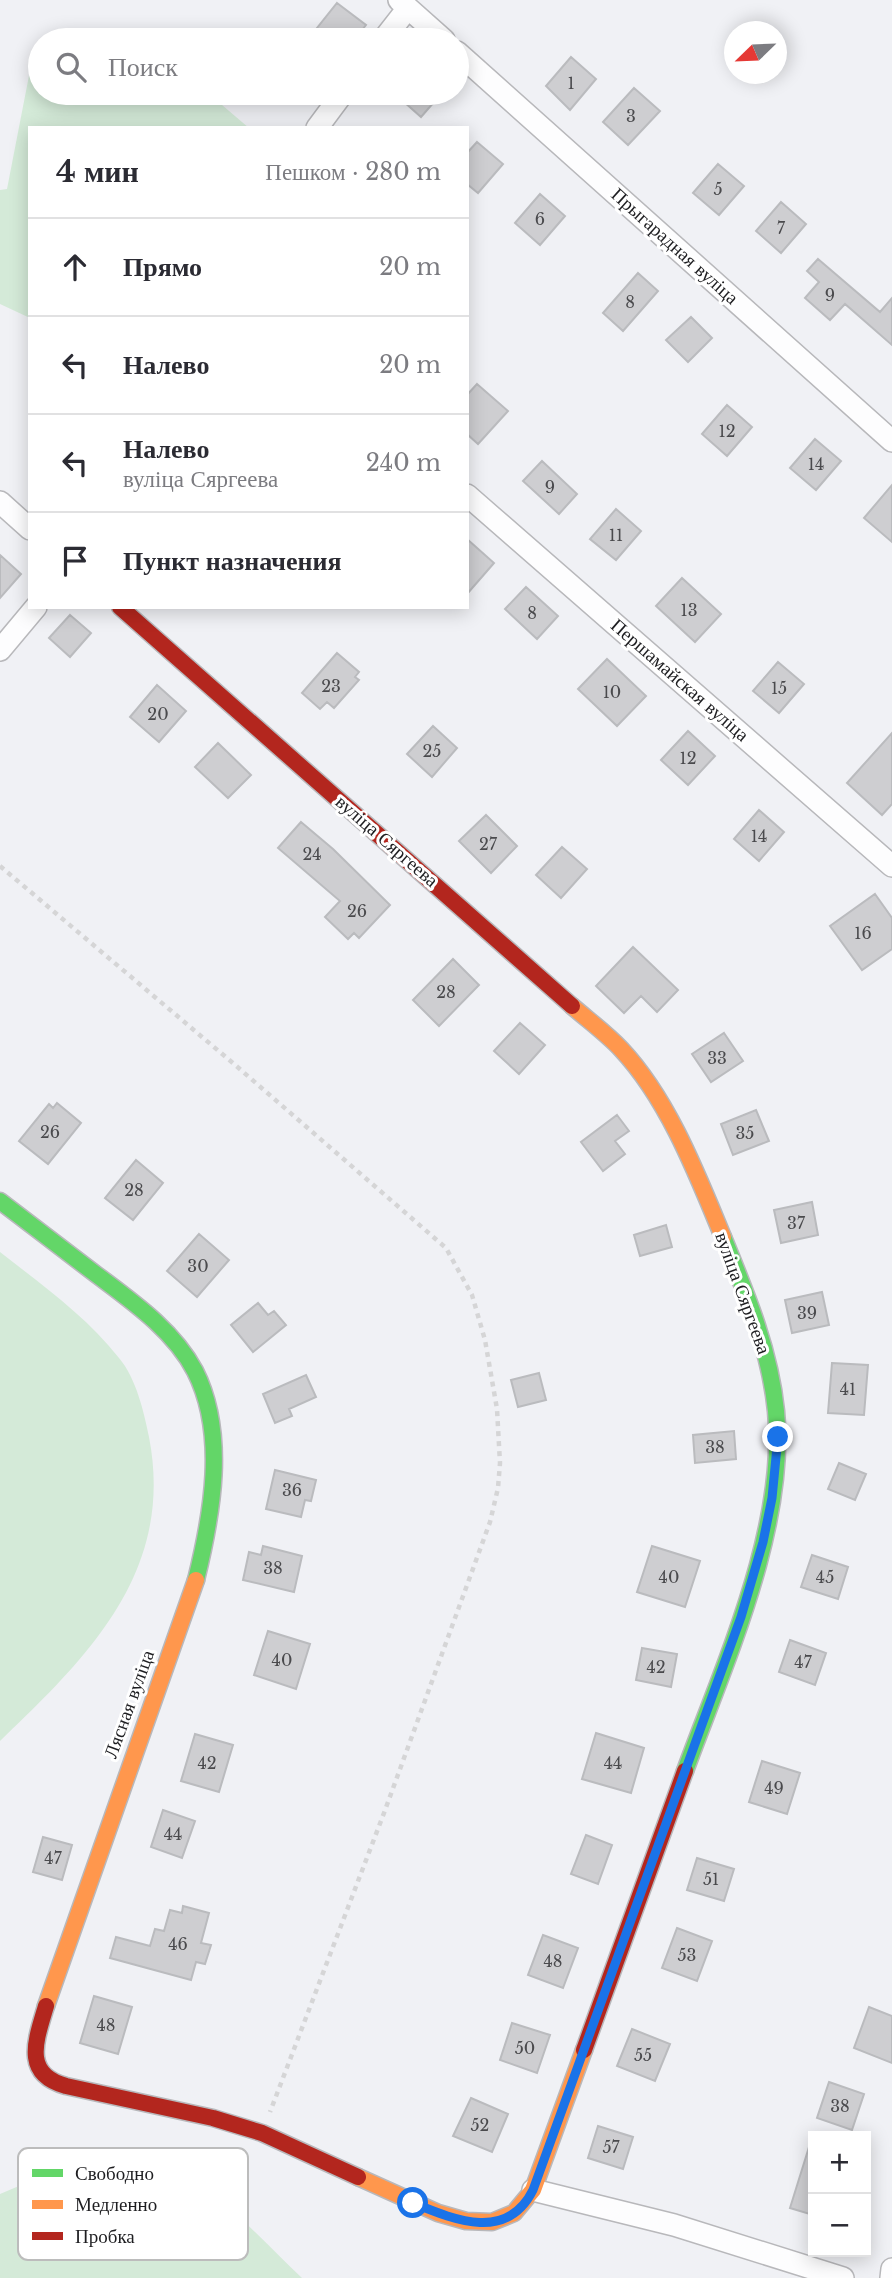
<!DOCTYPE html>
<html lang="ru">
<meta charset="utf-8">
<style>
body{margin:0;font-family:"Libre Baskerville",serif;background:#f2f2f3;color:#2b2b33}
.controls{position:absolute;right:21px;bottom:21px;display:grid;overflow:hidden;border-radius:0px;box-shadow:0 4px 18px #0003}
.controls button{width:63px;height:63px;display:grid;place-items:center;padding:0;border:0;border-bottom:2px solid #e1e1e2;background:#fff;color:#2b2b33;font:35px sans-serif}
.compass{position:absolute;left:724px;top:21px;width:63px;height:63px;border-radius:50%;background:#fff;box-shadow:0 4px 18px #0003;rotate:247deg}
.stop{position:absolute;width:21px;height:21px;margin:-16px;border:5px solid #1a73e8;border-radius:50%;background:#fff}
.stop.end{background:#1a73e8;border-color:#fff;box-shadow:0 2px 7px #0008}
.list{margin:0;padding:0;list-style:none}
h2{display:flex;justify-content:space-between;align-items:center;height:91px;margin:0;padding:0 28px;font-size:30px}
h2 small{font-size:23px;font-weight:400;color:#7c7c81}
.list li{display:grid;grid-template-columns:46px 1fr auto;gap:21px;align-items:center;box-sizing:border-box;height:98px;padding:0 28px;border-top:2px solid #e1e1e2}
.list b{display:block;font-size:26px;white-space:nowrap}
.list p{margin:0;font-size:23px;white-space:nowrap;color:#7c7c81}
.list em{font-size:23px;font-style:normal;color:#7c7c81}
.icon{flex:none;width:38px;height:38px;fill:none;stroke:currentColor;stroke-width:2;stroke-linecap:round;stroke-linejoin:round}
.map{position:relative;flex:none;width:892px;height:2278px;overflow:hidden}
.search{position:absolute;background:#fff;box-shadow:0 4px 18px #0003;left:28px;top:28px;width:441px;height:77px;display:flex;align-items:center;gap:18px;box-sizing:border-box;padding:0 24px;border-radius:38px;color:#7c7c81;font-size:26px}
.panel{position:absolute;background:#fff;box-shadow:0 4px 18px #0003;left:28px;top:126px;width:441px;height:483px;border-radius:0px}
.map>svg:first-child{display:block}
</style>
<div class="map">
<svg width="892" height="2278" viewBox="0 0 892 2278">
<rect width="100%" height="100%" fill="#f0f1f5"/>
<!-- green -->
<path fill="#d4ead8" d="M33 55H40V93H208L249 128H30V318L0 304V190L7 189Z
M0 1252C42 1285 86 1316 119 1358 136 1378 144 1412 149 1437 175 1571 89 1656 0 1741Z
M101 2160C113 2161 127 2159 139 2162 206 2173 255 2234 302 2278H0V2194L59 2169Z"/>
<!-- building -->
<path fill="#ceced1" stroke="#babbbe" stroke-width="2" d="M337 3 366 25 354 40H323L313 33Z
M571 57 596 79 570 110 546 86Z
M634 88 660 111 628 145 603 122Z
M394 93H442L421 117Z
M477 142 503 164 478 193 467 184V153Z
M718 164 744 186 719 215 693 193Z
M540 194 565 216 540 245 515 223Z
M781 202 806 224 781 253 756 231Z
M818 259 880 312 892 298V345L845 304 830 320 805 298 819 282 807 271Z
M638 273 658 291 623 331 603 313Z
M691 317 712 338 688 362 666 340Z
M477 384 508 411 478 444 467 434V395Z
M727 405 752 427 727 456 702 434Z
M815 439 841 461 816 490 790 468Z
M542 461 577 494 559 514 523 481Z
M892 485V542L864 518Z
M616 509 641 531 616 560 590 539Z
M467 539 494 563 467 594Z
M0 555 21 574 0 598Z
M682 578 721 614 695 642 656 606Z
M526 587 558 616 537 639 505 609Z
M70 615 91 633 70 657 49 638Z
M337 653 359 672 355 677 359 680 334 708 327 702 320 709 302 693Z
M607 659 646 696 617 726 578 689Z
M778 662 804 684 779 713 753 691Z
M157 685 186 711 159 742 130 717Z
M433 726 457 748 432 777 407 754Z
M688 731 715 756 688 785 661 760Z
M892 733V804L882 815 847 783Z
M218 743 251 775 228 798 195 767Z
M759 810 784 832 759 861 734 839Z
M486 815 517 846 491 873 459 841Z
M301 822 333 849 390 905 359 938 354 933 348 939 325 917 340 901 278 848Z
M562 847 587 869 561 898 536 875Z
M875 894 892 918V949L862 970 830 926Z
M633 947 678 990 657 1012 641 996 624 1013 596 986Z
M453 959 479 985 439 1026 413 1000Z
M520 1023 545 1045 519 1074 494 1051Z
M724 1033 743 1061 711 1082 692 1054Z
M57 1103 81 1123 48 1164 19 1141 49 1104 53 1108Z
M756 1110 769 1141 733 1155 721 1124Z
M617 1115 629 1131 615 1141 625 1154 603 1171 581 1142Z
M136 1160 163 1183 133 1220 105 1198Z
M812 1202 818 1235 781 1243 774 1210Z
M666 1225 672 1247 640 1256 634 1235Z
M199 1234 229 1260 197 1297 167 1271Z
M822 1292 829 1325 792 1333 785 1300Z
M258 1303 268 1315 274 1311 286 1325 253 1352 231 1325Z
M832 1363 868 1365 864 1415 828 1413Z
M539 1373 546 1400 518 1407 511 1380Z
M306 1375 316 1397 289 1409 292 1416 275 1423 263 1394Z
M734 1431 736 1459 695 1463 693 1435Z
M839 1463 866 1474 855 1500 828 1489Z
M275 1470 316 1480 311 1501 305 1500 301 1517 266 1509Z
M263 1546 302 1556 294 1592 243 1580 249 1552 261 1555Z
M652 1546 700 1561 685 1607 637 1592Z
M812 1555 848 1567 838 1599 801 1587Z
M268 1631 310 1644 296 1689 254 1675Z
M790 1640 826 1653 815 1685 779 1672Z
M642 1648 677 1654 671 1687 636 1680Z
M596 1733 644 1748 631 1793 582 1779Z
M195 1734 233 1745 219 1792 181 1781Z
M762 1761 800 1773 787 1814 749 1802Z
M163 1810 195 1821 182 1858 151 1847Z
M586 1835 612 1845 598 1884 571 1874Z
M43 1837 72 1845 62 1880 33 1872Z
M697 1858 734 1869 724 1901 687 1890Z
M183 1906 209 1913 201 1943 211 1945 205 1964 196 1962 191 1980 110 1958 116 1937 150 1946 155 1929 164 1931 170 1910 182 1913Z
M677 1928 712 1941 697 1981 662 1968Z
M543 1935 578 1948 563 1988 528 1975Z
M94 1996 132 2007 118 2054 80 2043Z
M869 2007 892 2016V2063L854 2048Z
M512 2023 550 2035 537 2073 500 2060Z
M632 2029 670 2044 655 2081 617 2066Z
M829 2082 864 2094 852 2130 817 2118Z
M471 2098 508 2114 492 2152 453 2136Z
M598 2126 633 2137 623 2169 588 2158Z
M809 2147H813V2215L790 2208Z"/>
<g fill="none" stroke-linecap="round" stroke-linejoin="round">
<!-- street casing -->
<g stroke="#b8b8bb" stroke-width="24">
<path id="street" d="M399 0 444 40
M383 40 408 8
M457 52 892 441
M317 128 343 93
M467 495 892 866
M0 502 30 529
M0 650 36 607
M533 2190 674 2225 843 2278
M891 2278 892 2269"/>
</g>
<!-- fast casing -->
<g stroke="#b8b8bb" stroke-width="19">
<path id="fast" d="M0 1201C31 1225 62 1248 93 1272 130 1300 173 1329 195 1371 227 1434 212 1515 196 1580
M685 1771C725 1662 787 1527 776 1411 770 1350 746 1293 723 1237"/>
</g>
<!-- slow casing -->
<g stroke="#b8b8bb" stroke-width="19">
<path id="slow" d="M572 1006C588 1020 606 1033 621 1049 668 1099 697 1174 723 1237
M46 2006 196 1580
M358 2177 438 2213 466 2221 492 2222 514 2213 533 2190 584 2050"/>
</g>
<!-- jam casing -->
<g stroke="#b8b8bb" stroke-width="19">
<path id="jam" d="M120 607 572 1006
M46 2006C36 2040 22 2074 66 2086L213 2118 262 2133 358 2177
M584 2050 685 1771"/>
</g>
<!-- path -->
<path stroke="#d5d5d6" stroke-width="4.5" stroke-dasharray="5 5" stroke-linecap="butt" d="M0 866 234 1064 446 1248 472 1295 485 1340 497 1409 500 1463 498 1488 490 1522 384 1813 270 2112"/>
<!-- street -->
<use href="#street" stroke="#fdfdfe" stroke-width="21"/>
<!-- fast -->
<use href="#fast" stroke="#63d668" stroke-width="16"/>
<!-- slow -->
<use href="#slow" stroke="#ff974d" stroke-width="16"/>
<!-- jam -->
<use href="#jam" stroke="#b3261e" stroke-width="16"/>
</g>
<g fill="none" stroke-linecap="round" stroke-linejoin="round">
<!-- route -->
<path stroke="#1a73e8" stroke-width="9" d="M413 2203C455 2220 507 2242 533 2190L741 1617 763 1542 772 1498 778 1437"/>
</g>
<g text-anchor="middle" dominant-baseline="central" stroke-width="6" stroke-linejoin="round" paint-order="stroke">
<!-- number labels -->
<g font-size="16" fill="#4a4a4d">
<text x="571" y="83">1</text>
<text x="631" y="116">3</text>
<text x="718" y="189">5</text>
<text x="540" y="219">6</text>
<text x="781" y="228">7</text>
<text x="830" y="295">9</text>
<text x="630" y="302">8</text>
<text x="727" y="431">12</text>
<text x="816" y="464">14</text>
<text x="550" y="487">9</text>
<text x="616" y="535">11</text>
<text x="689" y="610">13</text>
<text x="532" y="613">8</text>
<text x="331" y="686">23</text>
<text x="779" y="688">15</text>
<text x="612" y="692">10</text>
<text x="158" y="714">20</text>
<text x="432" y="751">25</text>
<text x="688" y="758">12</text>
<text x="759" y="836">14</text>
<text x="488" y="844">27</text>
<text x="312" y="854">24</text>
<text x="357" y="911">26</text>
<text x="863" y="933">16</text>
<text x="446" y="992">28</text>
<text x="717" y="1058">33</text>
<text x="50" y="1132">26</text>
<text x="745" y="1133">35</text>
<text x="134" y="1190">28</text>
<text x="796" y="1223">37</text>
<text x="198" y="1266">30</text>
<text x="807" y="1313">39</text>
<text x="848" y="1389">41</text>
<text x="715" y="1447">38</text>
<text x="292" y="1490">36</text>
<text x="273" y="1568">38</text>
<text x="669" y="1577">40</text>
<text x="825" y="1577">45</text>
<text x="282" y="1660">40</text>
<text x="803" y="1662">47</text>
<text x="656" y="1667">42</text>
<text x="207" y="1763">42</text>
<text x="613" y="1763">44</text>
<text x="774" y="1788">49</text>
<text x="173" y="1834">44</text>
<text x="53" y="1858">47</text>
<text x="711" y="1879">51</text>
<text x="178" y="1944">46</text>
<text x="687" y="1955">53</text>
<text x="553" y="1961">48</text>
<text x="106" y="2025">48</text>
<text x="525" y="2048">50</text>
<text x="643" y="2055">55</text>
<text x="840" y="2106">38</text>
<text x="480" y="2125">52</text>
<text x="611" y="2147">57</text>
</g>
<!-- street labels -->
<g font-size="19" fill="#1e1e21" stroke="#fff">
<text transform="translate(675 246) rotate(42)">Прыгарадная вуліца</text>
<text transform="translate(680 680) rotate(41)">Першамайская вуліца</text>
<text transform="translate(387 841) rotate(41)">вуліца Сяргеева</text>
<text transform="translate(743 1293) rotate(70)">вуліца Сяргеева</text>
<text transform="translate(129 1704) rotate(-70)">Лясная вуліца</text>
</g>
</g>
<!-- legend -->
<rect x="18" y="2148" width="230" height="112" rx="10" fill="#fff" stroke="#bcbcbc" stroke-width="2"/>
<rect x="32" y="2169" width="31" height="8" fill="#63d668"/>
<rect x="32" y="2200" width="31" height="9" fill="#ff974d"/>
<rect x="32" y="2232" width="31" height="8" fill="#b3261e"/>
<g font-size="19" fill="#1e1e21">
<text x="75" y="2180">Свободно</text>
<text x="75" y="2211">Медленно</text>
<text x="75" y="2243">Пробка</text>
</g>
</svg>
<div class="controls">
<button>+</button>
<button>−</button>
</div>
<svg class="compass" viewBox="-18 -18 36 36"><path d="M0-13l5 13h-10z" fill="#e53935"/><path d="M0 13l5-13h-10z" fill="#7c7c81"/></svg>
<div class="stop" style="left:413px;top:2203px"></div>
<div class="stop end" style="left:778px;top:1437px"></div>
<div class="search"><svg class="icon" aria-label="search" viewBox="0 0 24 24"><circle cx="10" cy="10" r="6"/><path d="M15 15l6 6"/></svg>Поиск</div>
<section class="panel">
<h2>4 мин<small>Пешком · 280 m</small></h2>
<ul class="list">
<li><svg class="icon" aria-label="ahead" viewBox="0 0 24 24"><path d="M12 20V5M6 11l6-6 6 6"/></svg><div><b>Прямо</b></div><em>20 m</em></li>
<li><svg class="icon" aria-label="left" viewBox="0 0 24 24"><path d="M17 20v-9H6M10 6l-5 5 5 5"/></svg><div><b>Налево</b></div><em>20 m</em></li>
<li><svg class="icon" aria-label="left" viewBox="0 0 24 24"><path d="M17 20v-9H6M10 6l-5 5 5 5"/></svg><div><b>Налево</b><p>вуліца Сяргеева</p></div><em>240 m</em></li>
<li><svg class="icon" aria-label="arrive" viewBox="0 0 24 24"><path d="M6 21V4h12l-3 4 3 4H6"/></svg><div><b>Пункт назначения</b></div></li>
</ul>
</section>
</div>
